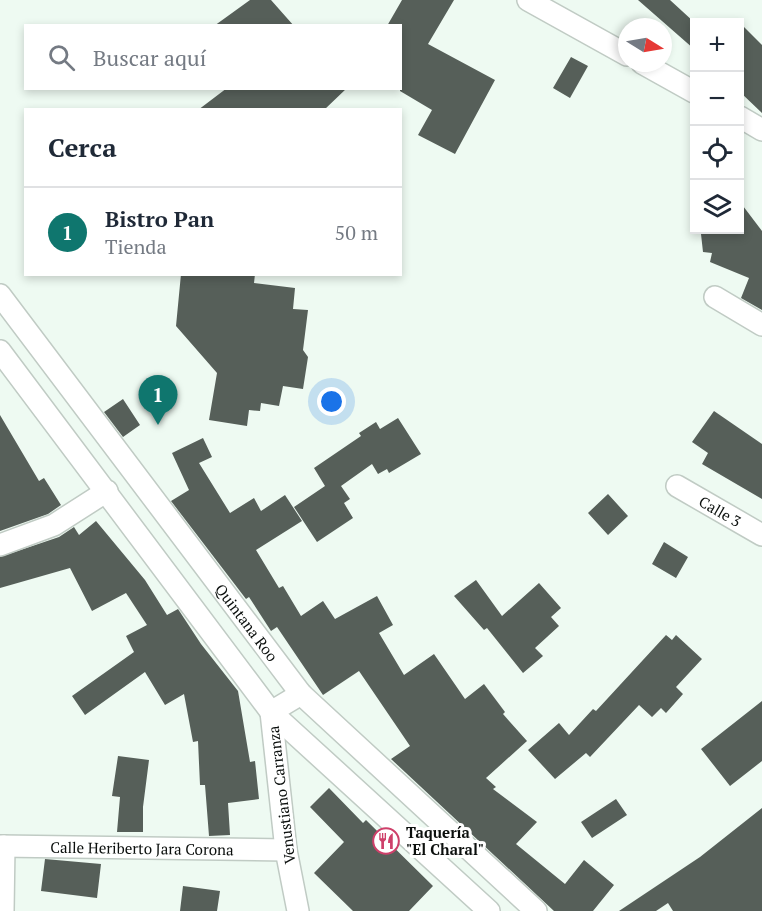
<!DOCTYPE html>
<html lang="es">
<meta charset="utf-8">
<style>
body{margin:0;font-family:"PT Serif",serif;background:#f6f6f7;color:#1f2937}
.controls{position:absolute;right:18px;top:18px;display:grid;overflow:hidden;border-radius:0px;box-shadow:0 3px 9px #0003}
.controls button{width:54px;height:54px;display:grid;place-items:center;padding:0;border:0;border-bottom:2px solid #e0e1e3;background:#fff;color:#1f2937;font:30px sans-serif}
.compass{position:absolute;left:618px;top:18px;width:54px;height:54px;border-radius:50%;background:#fff;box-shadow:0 3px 9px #0003;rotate:101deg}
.you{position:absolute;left:332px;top:402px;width:21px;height:21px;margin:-15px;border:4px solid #fff;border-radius:50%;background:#1a73e8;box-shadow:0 0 0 9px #1a73e833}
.badge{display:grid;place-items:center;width:39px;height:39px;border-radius:50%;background:#0f766e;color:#fff;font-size:20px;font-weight:700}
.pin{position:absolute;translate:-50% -50px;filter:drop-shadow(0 2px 3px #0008)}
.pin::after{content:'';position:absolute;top:32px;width:21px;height:18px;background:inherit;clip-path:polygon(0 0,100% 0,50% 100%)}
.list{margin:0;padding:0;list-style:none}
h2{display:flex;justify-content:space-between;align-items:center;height:78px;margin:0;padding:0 24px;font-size:26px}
h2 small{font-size:20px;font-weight:400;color:#747a83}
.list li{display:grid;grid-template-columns:39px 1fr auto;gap:18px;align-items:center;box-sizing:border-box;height:90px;padding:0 24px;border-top:2px solid #e0e1e3}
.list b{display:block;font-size:22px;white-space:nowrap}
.list p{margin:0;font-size:20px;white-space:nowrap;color:#747a83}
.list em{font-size:20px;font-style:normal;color:#747a83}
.icon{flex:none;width:33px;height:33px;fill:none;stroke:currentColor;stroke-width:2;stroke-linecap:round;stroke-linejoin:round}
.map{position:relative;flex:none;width:762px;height:911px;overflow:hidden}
.search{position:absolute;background:#fff;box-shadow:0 3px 9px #0003;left:24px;top:24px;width:378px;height:66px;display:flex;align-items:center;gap:15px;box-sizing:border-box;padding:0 21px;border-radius:0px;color:#747a83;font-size:22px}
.panel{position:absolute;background:#fff;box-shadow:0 3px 9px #0003;left:24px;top:108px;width:378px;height:168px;border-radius:0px}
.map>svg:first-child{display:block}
</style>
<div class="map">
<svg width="762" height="911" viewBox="0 0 762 911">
<rect width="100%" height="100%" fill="#eefaf2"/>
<!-- building -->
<path fill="#565f59" d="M250 0H271L294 26H214Z
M402 0H454L428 44 495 80 455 154 418 135 432 110 400 91V26H387Z
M638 0H670L694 22V49Z
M740 23 762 45V113L740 92Z
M571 57 588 66 570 98 553 88Z
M227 88H347L324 110H198Z
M740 202 762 231V310L741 298 749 278 710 262 712 253 703 252 701 234 711 230H740Z
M181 274H255L254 283 295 288 293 309 308 310 303 350 308 357 303 389 283 386 279 406 261 403 260 411 249 410 247 426 209 420 217 373 176 326Z
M123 399 140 425 123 437 104 412Z
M714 411 762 444V499L702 464 708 453 692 442Z
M0 415 39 481 44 478 61 505 48 514 0 531Z
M398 418 421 454 389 473 387 469 378 474 372 464 341 486 350 499 344 503 353 518 317 542 294 507 325 486 314 468 361 436 359 433 376 422 380 429Z
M203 438 212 457 199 463 230 513 254 498 261 511 285 495 302 521 256 550 279 588 283 586 301 616 323 601 335 619 377 596 393 625 379 633 404 675 434 654 465 699 484 684 505 712 503 714 527 741 486 778 496 787 493 789 537 822 516 844 565 884 584 860 614 885 593 911H554L391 759 410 746 359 671 323 695 277 627 271 631 249 597 246 599 171 501 189 490 172 453Z
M608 494 628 516 608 535 588 513Z
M96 521 145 580 167 615 178 609 201 644 238 691 250 762 255 761 259 799 228 803 230 835 209 836 205 785H200L198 741 193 742 184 694 165 705 145 672 85 715 72 696 134 652 126 636 147 625 126 593 92 611 70 568 0 588V557L59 537 74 527 79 535Z
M664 542 688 557 676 578 652 564Z
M476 580 502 616 539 583 561 608 551 617 559 626 535 648 543 656 523 673 487 628 484 630 454 596Z
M666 635 672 640 676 635 702 659 676 687 683 694 666 713 661 708 652 717 639 705 590 757 586 753 555 779 528 750 559 723 569 735 593 709 596 711Z
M762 701V761L730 786 701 749Z
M118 756 149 760 143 807V832H117L120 797 112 796Z
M329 788 363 823 366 820 433 886 409 911H353L314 873 344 842 310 807Z
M616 799 627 815 592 838 581 822Z
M762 808V911H673L668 903 656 911H619L700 857Z
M45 859 101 864 97 898 41 891Z
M183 886 220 891 217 911H180Z"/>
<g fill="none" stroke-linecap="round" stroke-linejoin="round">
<!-- street casing -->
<g stroke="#c0cbc4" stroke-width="24">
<g id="street">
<path d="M528 0 627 55"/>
<path d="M642 63 694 92"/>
<path d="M740 117 762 130"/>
<path id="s1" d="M0 295 301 694 536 911"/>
<path d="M715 297 762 325"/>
<path d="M0 351 271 712 489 911"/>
<path id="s2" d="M677 486 762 535"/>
<path d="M0 545 54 525 107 491"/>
<path id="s3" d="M0 846 286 850"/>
<path d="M3 911 4 846"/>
<path d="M298 911 286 850 271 712 301 694"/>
</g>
</g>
<!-- street -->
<use href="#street" stroke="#fff" stroke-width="21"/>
</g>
<!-- icons -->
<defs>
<g id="restaurant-ring" transform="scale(1.35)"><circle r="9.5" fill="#fff" stroke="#ce406a" stroke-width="1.5"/><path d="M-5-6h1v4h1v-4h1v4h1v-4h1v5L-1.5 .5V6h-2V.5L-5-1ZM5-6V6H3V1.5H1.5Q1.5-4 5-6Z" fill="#ce406a"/></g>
</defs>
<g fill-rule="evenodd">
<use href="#restaurant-ring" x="386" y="841"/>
</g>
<g text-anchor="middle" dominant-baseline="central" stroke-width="6" stroke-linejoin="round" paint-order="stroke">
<!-- street labels -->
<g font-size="15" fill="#0b0f0d" stroke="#fff">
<text stroke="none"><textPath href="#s2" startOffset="50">Calle 3</textPath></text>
<text stroke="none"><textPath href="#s1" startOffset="410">Quintana Roo</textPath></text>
<text transform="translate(281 795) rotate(-97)">Venustiano Carranza</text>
<text stroke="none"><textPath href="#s3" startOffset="142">Calle Heriberto Jara Corona</textPath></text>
</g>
<!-- poi labels -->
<g font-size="15" font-weight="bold" fill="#0b0f0d" stroke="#fff" text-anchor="start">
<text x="406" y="832">Taquería<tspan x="406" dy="17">"El Charal"</tspan></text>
</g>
</g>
</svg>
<div class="controls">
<button>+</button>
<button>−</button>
<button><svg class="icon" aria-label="locate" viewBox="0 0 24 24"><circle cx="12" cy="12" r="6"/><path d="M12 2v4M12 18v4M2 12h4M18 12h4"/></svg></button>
<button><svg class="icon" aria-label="layers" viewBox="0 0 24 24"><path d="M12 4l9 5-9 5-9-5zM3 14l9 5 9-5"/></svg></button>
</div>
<svg class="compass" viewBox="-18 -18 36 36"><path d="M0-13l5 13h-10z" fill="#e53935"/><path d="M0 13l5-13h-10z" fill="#747a83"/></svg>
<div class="you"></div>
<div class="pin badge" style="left:158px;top:425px">1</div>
<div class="search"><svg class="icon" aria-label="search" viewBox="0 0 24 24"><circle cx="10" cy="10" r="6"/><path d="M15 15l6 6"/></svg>Buscar aquí</div>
<section class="panel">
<h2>Cerca<small></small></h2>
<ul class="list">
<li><span class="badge">1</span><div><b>Bistro Pan</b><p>Tienda</p></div><em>50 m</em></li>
</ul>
</section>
</div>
